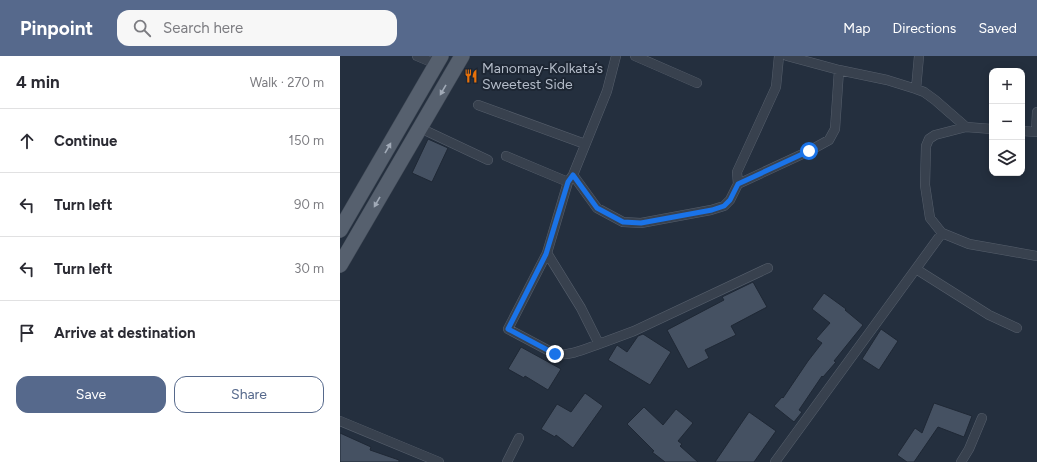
<!DOCTYPE html>
<meta charset="utf-8">
<style>
body{margin:0;font-family:Figtree,sans-serif;background:#f7f7f7;color:#2b2b33}
.controls{position:absolute;right:12px;top:12px;display:grid;overflow:hidden;border-radius:8px;box-shadow:0 2px 10px #0003}
.controls button{width:36px;height:36px;display:grid;place-items:center;padding:0;border:0;border-bottom:1px solid #e1e1e2;background:#fff;color:#2b2b33;font:20px sans-serif}
.stop{position:absolute;width:12px;height:12px;margin:-9px;border:3px solid #1a73e8;border-radius:50%;background:#fff}
.stop.end{background:#1a73e8;border-color:#fff;box-shadow:0 1px 4px #0008}
.list{margin:0;padding:0;list-style:none}
h2{display:flex;justify-content:space-between;align-items:center;height:52px;margin:0;padding:0 16px;font-size:17px}
h2 small{font-size:13px;font-weight:400;color:#7c7c81}
.list li{display:grid;grid-template-columns:26px 1fr auto;gap:12px;align-items:center;box-sizing:border-box;height:64px;padding:0 16px;border-top:1px solid #e1e1e2}
.list b{display:block;font-size:15px;white-space:nowrap}
.list em{font-size:13px;font-style:normal;color:#7c7c81}
.actions{display:flex;gap:8px;padding:12px 16px}
.actions a{flex:1;padding:9px 0;border:1px solid #56698c;border-radius:12px;text-align:center;font-size:14px;color:#56698c}
.actions .main{background:#56698c;color:#fff}
.icon{flex:none;width:22px;height:22px;fill:none;stroke:currentColor;stroke-width:2;stroke-linecap:round;stroke-linejoin:round}
.map{position:relative;flex:none;width:697px;height:406px;overflow:hidden}
header{display:flex;align-items:center;gap:24px;box-sizing:border-box;height:56px;padding:0 20px;background:#56698c;color:#fff}
header strong{font-size:19px}
nav{display:flex;gap:22px;margin-inline-start:auto;font-size:14px}
.search{width:280px;height:36px;background:#f7f7f7;display:flex;align-items:center;gap:10px;box-sizing:border-box;padding:0 14px;border-radius:12px;color:#7c7c81;font-size:15px}
main{display:flex}
aside{flex:1;background:#fff}
.map>svg:first-child{display:block}
</style>
<header>
<strong>Pinpoint</strong>
<div class="search"><svg class="icon" aria-label="search" viewBox="0 0 24 24"><circle cx="10" cy="10" r="6"/><path d="M15 15l6 6"/></svg>Search here</div>
<nav><a>Map</a><a>Directions</a><a>Saved</a></nav>
</header>
<main>
<aside>
<h2>4 min<small>Walk · 270 m</small></h2>
<ul class="list">
<li><svg class="icon" aria-label="ahead" viewBox="0 0 24 24"><path d="M12 20V5M6 11l6-6 6 6"/></svg><div><b>Continue</b></div><em>150 m</em></li>
<li><svg class="icon" aria-label="left" viewBox="0 0 24 24"><path d="M17 20v-9H6M10 6l-5 5 5 5"/></svg><div><b>Turn left</b></div><em>90 m</em></li>
<li><svg class="icon" aria-label="left" viewBox="0 0 24 24"><path d="M17 20v-9H6M10 6l-5 5 5 5"/></svg><div><b>Turn left</b></div><em>30 m</em></li>
<li><svg class="icon" aria-label="arrive" viewBox="0 0 24 24"><path d="M6 21V4h12l-3 4 3 4H6"/></svg><div><b>Arrive at destination</b></div></li>
</ul>
<div class="actions"><a class="main">Save</a><a>Share</a></div>
</aside>
<div class="map">
<svg width="697" height="406" viewBox="0 0 697 406">
<rect width="100%" height="100%" fill="#242f3e"/>
<!-- building -->
<path fill="#455162" stroke="#1f2835" d="M88 83 108 92 92 126 72 117Z
M413 226 427 251 391 270 396 279 365 294 369 302 348 313 327 274 384 244 382 241Z
M484 237 506 253 505 254 523 269 494 305 496 306 483 321 482 320 459 354 462 356 454 366 434 350 442 341 443 342 468 305 482 287 476 283 490 267 472 253Z
M541 273 558 285 539 314 522 303Z
M303 278 331 296 310 329 268 304 277 289 287 296 298 280Z
M181 291 221 313 208 334 185 320 184 322 168 313Z
M245 337 263 350 233 392 216 379 215 381 201 373 217 348 231 356Z
M594 347 632 360 624 381 598 371 574 406H567L557 399 575 372 582 377Z
M304 351 323 369 336 353 353 367 338 385 342 388 340 390 358 406H325L312 396 314 395 287 368Z
M409 356 436 375 414 406H375Z
M0 377 31 391 30 394 59 404V406H0Z"/>
<g fill="none" stroke-linecap="round" stroke-linejoin="round">
<!-- minor casing -->
<g stroke="#565f6c" stroke-width="10">
<path id="minor" d="M77 0 96 8
M276 0 267 35 233 119 257 152 283 166 301 167 371 154 384 150 390 144 398 128 469 95 489 84 495 73 499 14
M295 0 357 27
M447 0 499 14 547 24 576 33 584 36 595 44 626 71 652 73
M576 33 579 0
M138 49 245 88
M626 71 595 79 589 83 586 90 585 129 590 162 602 177 629 188 697 200
M80 72 148 104
M682 75 697 76
M696 76 697 56
M166 100 228 126
M233 119 228 126 207 197 168 273 215 298C230 300 245 293 259 288
M398 128 397 116 436 31 439 0
M207 197 241 252 259 288 294 275 428 212
M576 213 649 259 677 272
M0 365 99 406
M167 406 179 382
M435 406 602 177
M621 406 629 393 642 362"/>
</g>
<!-- primary casing -->
<g stroke="#414a57" stroke-width="16">
<path id="primary" d="M0 174 101 0
M0 209 122 0"/>
</g>
<!-- minor -->
<use href="#minor" stroke="#38414e" stroke-width="9"/>
<!-- primary -->
<use href="#primary" stroke="#56606e" stroke-width="15"/>
</g>
<!-- one-way arrows -->
<defs><path id="oneway-solid" d="M-6-.8H1V-3.2L6.5 0L1 3.2V.8H-6Z"/></defs>
<g fill="#a1aab7">
<use href="#oneway-solid" transform="translate(103 34) rotate(120)"/>
<use href="#oneway-solid" transform="translate(48 92) rotate(-60)"/>
<use href="#oneway-solid" transform="translate(37 146) rotate(120)"/>
</g>
<g fill="none" stroke-linecap="round" stroke-linejoin="round">
<!-- route -->
<path stroke="#1a73e8" stroke-width="5" d="M215 298 168 273 206 198 228 126 233 119 257 152 283 166 301 167 372 154 384 150 390 144 398 128 469 95"/>
</g>
<!-- icons -->
<defs>
<g id="restaurant-bare" transform="scale(1.08)"><path d="M-5-6h1v4h1v-4h1v4h1v-4h1v5L-1.5 .5V6h-2V.5L-5-1ZM5-6V6H3V1.5H1.5Q1.5-4 5-6Z" fill="#e8710a" stroke="#1d2633" stroke-width="2.5" paint-order="stroke"/></g>
</defs>
<g fill-rule="evenodd">
<use href="#restaurant-bare" x="131" y="20"/>
</g>
<g text-anchor="middle" dominant-baseline="central" stroke-width="4" stroke-linejoin="round" paint-order="stroke">
<!-- poi labels -->
<g font-size="14" fill="#b4bcc9" stroke="#1d2633" text-anchor="start">
<text x="142" y="12">Manomay-Kolkata’s<tspan x="142" dy="16">Sweetest Side</tspan></text>
</g>
</g>
</svg>
<div class="controls">
<button>+</button>
<button>−</button>
<button><svg class="icon" aria-label="layers" viewBox="0 0 24 24"><path d="M12 4l9 5-9 5-9-5zM3 14l9 5 9-5"/></svg></button>
</div>
<div class="stop" style="left:469px;top:95px"></div>
<div class="stop end" style="left:215px;top:298px"></div>
</div>
</main>
